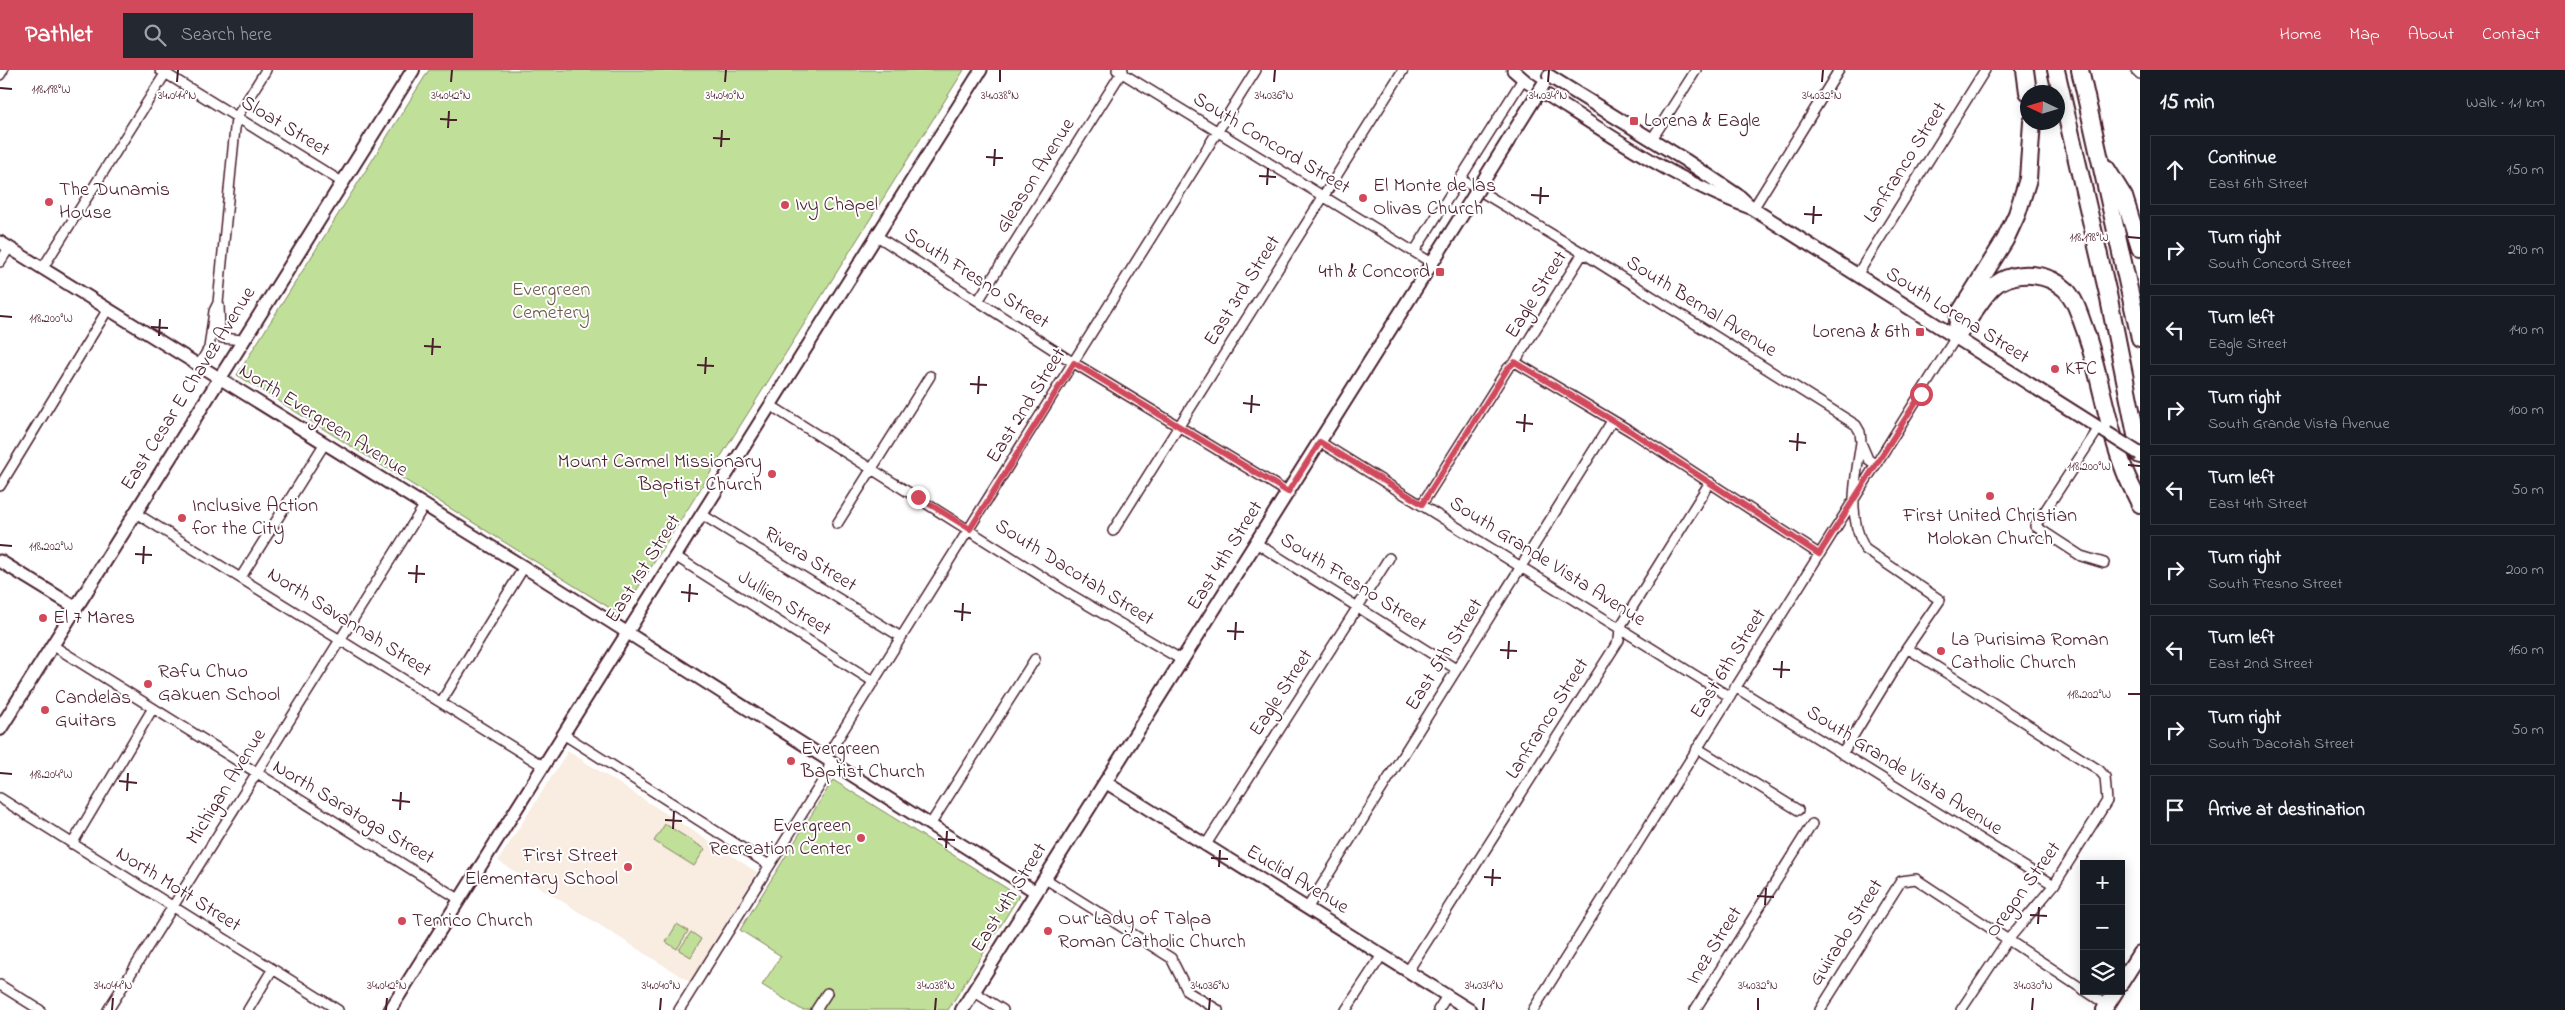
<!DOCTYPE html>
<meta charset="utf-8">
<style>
body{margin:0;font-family:"Indie Flower",sans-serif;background:#242831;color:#f1f3f6}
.controls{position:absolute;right:15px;bottom:15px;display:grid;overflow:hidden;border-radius:0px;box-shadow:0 2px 12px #0003}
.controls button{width:45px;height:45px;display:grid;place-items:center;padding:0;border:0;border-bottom:1px solid #363941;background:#171b24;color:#f1f3f6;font:25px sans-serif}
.compass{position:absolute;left:2020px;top:15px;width:45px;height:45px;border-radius:50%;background:#171b24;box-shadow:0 2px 12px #0003;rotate:274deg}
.stop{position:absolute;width:15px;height:15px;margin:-11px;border:4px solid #d1495b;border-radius:50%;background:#fff}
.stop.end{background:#d1495b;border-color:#fff;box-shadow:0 1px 5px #0008}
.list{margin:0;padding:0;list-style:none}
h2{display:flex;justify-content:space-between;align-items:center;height:65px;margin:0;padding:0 20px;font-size:21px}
h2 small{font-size:16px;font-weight:400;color:#9ea1a6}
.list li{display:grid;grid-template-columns:32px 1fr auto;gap:15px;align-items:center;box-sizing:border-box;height:70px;margin:0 10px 10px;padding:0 10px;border:1px solid #363941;border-radius:0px}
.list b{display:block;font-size:19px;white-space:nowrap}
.list p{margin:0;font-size:16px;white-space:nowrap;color:#9ea1a6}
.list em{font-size:16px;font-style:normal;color:#9ea1a6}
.icon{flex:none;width:28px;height:28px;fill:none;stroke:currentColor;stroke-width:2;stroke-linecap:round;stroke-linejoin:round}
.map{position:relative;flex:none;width:2140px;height:940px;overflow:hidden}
header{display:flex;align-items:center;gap:30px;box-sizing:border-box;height:70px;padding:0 25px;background:#d1495b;color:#fff}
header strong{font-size:24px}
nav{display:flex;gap:28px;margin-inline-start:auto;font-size:18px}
.search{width:350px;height:45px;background:#242831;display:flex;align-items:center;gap:12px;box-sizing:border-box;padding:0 18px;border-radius:0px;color:#9ea1a6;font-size:19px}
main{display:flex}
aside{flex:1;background:#171b24}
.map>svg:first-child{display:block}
</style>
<header>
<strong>Pathlet</strong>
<div class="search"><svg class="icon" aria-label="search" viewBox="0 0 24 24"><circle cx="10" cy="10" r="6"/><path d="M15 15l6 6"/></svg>Search here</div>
<nav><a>Home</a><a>Map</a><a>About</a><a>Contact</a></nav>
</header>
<main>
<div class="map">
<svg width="2140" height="940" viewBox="0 0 2140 940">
<rect width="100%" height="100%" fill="#fff"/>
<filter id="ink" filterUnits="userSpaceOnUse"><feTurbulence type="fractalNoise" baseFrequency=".02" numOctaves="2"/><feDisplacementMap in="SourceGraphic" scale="10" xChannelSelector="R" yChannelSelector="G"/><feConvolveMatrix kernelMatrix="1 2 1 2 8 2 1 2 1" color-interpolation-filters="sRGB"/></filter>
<g filter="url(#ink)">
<!-- built -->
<path fill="#f9ece1" d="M568 681 757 802 690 912 498 791Z"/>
<!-- green -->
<path fill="#c0e099" stroke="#858062" d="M429 0H964L621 545 237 305Z
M833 710 1019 826 948 940H802L762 915 781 886 740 860Z
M665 754 705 779 694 796 654 771Z
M677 854 688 861 677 879 666 872Z
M691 862 701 869 691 887 679 880Z"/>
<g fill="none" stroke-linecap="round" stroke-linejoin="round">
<!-- minor casing -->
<g stroke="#4a1f2b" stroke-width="12">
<path id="minor" d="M160 0 342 112
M1117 0 1432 193
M2136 0 2140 4
M0 5 3 0
M1652 69 1696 0
M1460 109 1583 183 1856 355 1860 362 1861 372C1856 409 1846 444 1865 479L1940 530 1907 578 1842 684
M1753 139 1839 0
M877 166 1074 293 1287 422
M1414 182 1523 9
M0 192 9 178
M42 199 165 4
M1857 205 1985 0
M978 231 1123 0
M219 235 220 264 222 268 242 270
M1515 292 1632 362 1819 484
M199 295 209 278 214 241 218 233 236 48 266 0
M770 335 1073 526 1182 590
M2099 358 2035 456 2081 486 2104 493
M1320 372 1730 627
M1862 375 1868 389 1876 395
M0 416 108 239
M1422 434 1508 298 1515 292 1583 183
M134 442 543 696
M701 444 901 567
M837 454 930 306
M1113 461 1403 0
M1256 473 1456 599
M675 486 874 612
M241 507 325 373
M52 575 459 829
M1907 578 2099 700 2105 707 2107 731 2054 815 2007 871 1961 940
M1735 617 2054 815
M441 632 524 497
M563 664 769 795
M1697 678 1798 740
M825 689 1256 0
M0 728 338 940
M930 755 1035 589
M72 774 153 638
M1205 776 1389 488
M1044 808 1171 888 1188 922 1218 940
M1308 837 1612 351
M1408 901 1619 570 1620 557 1710 412
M0 915 40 940
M973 921 1003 940
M2086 921 2107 935
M108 940 424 436
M248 940 272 900
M679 940 827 704 830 692
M816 940 827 923
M1346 940 1382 885
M1438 940 1447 926
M1533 940 1956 267
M1695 940 1812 754
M1820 940 1901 811 1916 809 2084 920"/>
</g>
<!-- tertiary casing -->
<g stroke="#4a1f2b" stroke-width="15">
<path id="tertiary" d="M1513 0 1528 13C1600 58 1672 110 1753 139
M0 172 524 497 1036 822
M0 491 75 537
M1105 712 1470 940
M390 940 981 0"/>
</g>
<!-- secondary casing -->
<g stroke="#4a1f2b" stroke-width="16">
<path id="secondary" d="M1549 6 1685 90 1740 127 1753 139 2107 363
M0 659 413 0
M962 940 1467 137"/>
</g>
<!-- primary casing -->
<g stroke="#4a1f2b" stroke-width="18">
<path id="primary" d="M2121 913 2140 883
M2104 940 2116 921"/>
</g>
<!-- motorway casing -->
<g stroke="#4a1f2b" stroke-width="20">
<path id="motorway" d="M2025 0 2028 22
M2056 0 2108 224 2140 385
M2080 0 2140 268
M2106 98 2124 127 2140 178
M1956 267C1969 252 1984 220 2001 211 2021 201 2048 203 2065 219 2076 230 2080 247 2085 260 2100 304 2106 352 2123 396 2127 409 2134 421 2140 434
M1956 267 1959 244 2005 170 2017 144 2028 109 2032 52"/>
</g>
<!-- minor -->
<use href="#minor" stroke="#fff" stroke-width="9"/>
<!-- tertiary -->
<use href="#tertiary" stroke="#fff" stroke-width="11"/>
<!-- secondary -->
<use href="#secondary" stroke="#fff" stroke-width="12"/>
<!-- primary -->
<use href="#primary" stroke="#fff" stroke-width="14"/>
<!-- motorway -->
<use href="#motorway" stroke="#fff" stroke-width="16"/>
<!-- secondary-bridge casing -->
<g stroke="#4a1f2b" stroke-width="16" stroke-linecap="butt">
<path id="secondary-bridge" d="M1467 137 1543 15
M2107 363 2140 384"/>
</g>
<!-- secondary-bridge -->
<use href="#secondary-bridge" stroke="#fff" stroke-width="12"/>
</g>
</g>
<g fill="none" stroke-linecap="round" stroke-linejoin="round" filter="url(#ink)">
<!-- route -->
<path stroke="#d1495b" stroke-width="6" d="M918 427 970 459 1074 293 1288 422 1320 372 1422 434 1508 298 1515 292 1632 362 1819 484 1921 324"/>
</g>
<!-- ticks -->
<path fill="none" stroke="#4a1f2b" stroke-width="2" d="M177 12 178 0M451 12 452 0M725 12 726 0M1000 12V0M1274 12 1275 0M1548 12 1549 0M1822 12 1823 0M0 18 12 19M440 49 457 50M448 58 449 41M713 68 730 69M721 77 722 60M986 87 1003 88M994 96 995 79M1259 106 1276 107M1267 115 1268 98M1531 125 1549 126M1540 134 1541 117M1804 144 1822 145M1813 154 1814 136M2128 167 2140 168M0 246 12 247M151 257 168 258M159 266 160 249M424 276 441 277M432 285 433 268M697 295 714 296M705 304 706 287M970 314 987 315M978 324 979 306M1243 333 1260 335M1251 343 1252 325M1516 352 1533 354M1524 362 1525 344M1789 371 1806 373M1797 381 1798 363M2128 395 2140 396M0 475 12 476M135 484 152 485M143 494 144 476M408 503 425 504M416 513 417 495M681 522 698 524M689 532 690 514M954 541 971 543M962 551 963 533M1227 561 1244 562M1235 570 1236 552M1500 580 1517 581M1508 589 1509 571M1773 599 1790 600M1781 608 1782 591M2128 624H2140M0 703 12 704M119 711 137 713M127 721 128 703M392 730 410 732M400 740 401 722M665 750 682 751M673 759 674 741M938 769 955 770M946 778 947 761M1211 788 1228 789M1219 797 1220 780M1484 807 1501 808M1492 816 1493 799M1757 826 1774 827M1765 835 1766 818M2030 845 2047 846M2038 854 2039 837M112 940 113 928M386 940 387 928M660 940 661 928M935 940 936 928M1209 940 1210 928M1483 940 1484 928M1758 940V928M2032 940 2033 928"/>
<!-- markers -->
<g fill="#d1495b" stroke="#fff" stroke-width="2">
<rect x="1629" y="46" width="10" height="10" rx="2.5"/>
<circle cx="1363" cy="128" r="5"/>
<circle cx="49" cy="132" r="5"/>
<circle cx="785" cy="135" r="5"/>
<rect x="1435" y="197" width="10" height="10" rx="2.5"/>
<rect x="1915" y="257" width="10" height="10" rx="2.5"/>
<circle cx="2055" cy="299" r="5"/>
<circle cx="772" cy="404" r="5"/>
<circle cx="1990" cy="426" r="5"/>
<circle cx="182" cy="448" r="5"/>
<circle cx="43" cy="548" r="5"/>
<circle cx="1941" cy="581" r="5"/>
<circle cx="148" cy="614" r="5"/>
<circle cx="45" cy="640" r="5"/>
<circle cx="791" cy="691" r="5"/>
<circle cx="861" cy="768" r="5"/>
<circle cx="628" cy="797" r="5"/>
<circle cx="402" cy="851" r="5"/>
<circle cx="1048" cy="861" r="5"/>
</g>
<g text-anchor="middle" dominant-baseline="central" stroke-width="4" stroke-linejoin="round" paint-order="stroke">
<!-- poi labels -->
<g font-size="20" fill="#4a1f2b" stroke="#fff" text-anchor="start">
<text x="1644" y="51">Lorena &amp; Eagle</text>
<text x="1373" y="116">El Monte de las<tspan x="1373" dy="23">Olivas Church</tspan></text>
<text x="59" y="120">The Dunamis<tspan x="59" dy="23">House</tspan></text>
<text x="795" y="135">Ivy Chapel</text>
<text x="1430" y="202" text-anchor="end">4th &amp; Concord</text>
<text x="1910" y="262" text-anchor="end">Lorena &amp; 6th</text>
<text x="2065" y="299">KFC</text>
<text x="762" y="392" text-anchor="end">Mount Carmel Missionary<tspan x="762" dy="23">Baptist Church</tspan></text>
<text x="192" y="436">Inclusive Action<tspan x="192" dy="23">for the City</tspan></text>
<text x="1990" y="446" text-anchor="middle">First United Christian<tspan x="1990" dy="23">Molokan Church</tspan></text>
<text x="53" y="548">El 7 Mares</text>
<text x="1951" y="570">La Purisima Roman<tspan x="1951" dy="23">Catholic Church</tspan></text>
<text x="158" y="602">Rafu Chuo<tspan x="158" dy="23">Gakuen School</tspan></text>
<text x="55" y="628">Candelas<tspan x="55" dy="23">Guitars</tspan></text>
<text x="801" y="679">Evergreen<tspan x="801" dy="23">Baptist Church</tspan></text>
<text x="851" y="756" text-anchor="end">Evergreen<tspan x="851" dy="23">Recreation Center</tspan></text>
<text x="618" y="786" text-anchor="end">First Street<tspan x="618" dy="23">Elementary School</tspan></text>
<text x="1058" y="849">Our Lady of Talpa<tspan x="1058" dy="23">Roman Catholic Church</tspan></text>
<text x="412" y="851">Tenrico Church</text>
</g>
<!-- street labels -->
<g font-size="20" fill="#4a1f2b" stroke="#fff">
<text transform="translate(285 57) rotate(31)">Sloat Street</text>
<text transform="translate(1271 74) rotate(31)">South Concord Street</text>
<text transform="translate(1906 93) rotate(-58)">Lanfranco Street</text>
<text transform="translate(1036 106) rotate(-58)">Gleason Avenue</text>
<text transform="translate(976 209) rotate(33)">South Fresno Street</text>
<text transform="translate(1243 221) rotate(-58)">East 3rd Street</text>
<text transform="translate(1537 225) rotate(-58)">Eagle Street</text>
<text transform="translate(1701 237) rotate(32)">South Bernal Avenue</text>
<text transform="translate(1957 246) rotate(32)">South Lorena Street</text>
<text transform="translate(189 319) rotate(-58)">East Cesar E Chavez Avenue</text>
<text transform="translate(1027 336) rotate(-58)">East 2nd Street</text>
<text transform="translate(323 351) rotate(32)">North Evergreen Avenue</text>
<text transform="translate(1226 486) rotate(-58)">East 4th Street</text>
<text transform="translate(810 490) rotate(32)">Rivera Street</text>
<text transform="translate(1547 492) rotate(32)">South Grande Vista Avenue</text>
<text transform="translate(644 499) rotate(-58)">East 1st Street</text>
<text transform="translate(1074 503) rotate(32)">South Dacotah Street</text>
<text transform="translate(1353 513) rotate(32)">South Fresno Street</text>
<text transform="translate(784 534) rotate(32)">Jullien Street</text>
<text transform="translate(349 553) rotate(32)">North Savannah Street</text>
<text transform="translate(1445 585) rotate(-58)">East 5th Street</text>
<text transform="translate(1729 594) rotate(-58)">East 6th Street</text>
<text transform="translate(1282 623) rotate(-57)">Eagle Street</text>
<text transform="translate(1548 649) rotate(-58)">Lanfranco Street</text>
<text transform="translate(1904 701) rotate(32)">South Grande Vista Avenue</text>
<text transform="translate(227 717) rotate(-58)">Michigan Avenue</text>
<text transform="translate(353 743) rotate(31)">North Saratoga Street</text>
<text transform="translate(1297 810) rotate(31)">Euclid Avenue</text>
<text transform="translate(178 820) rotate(32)">North Mott Street</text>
<text transform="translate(2024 820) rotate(-54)">Oregon Street</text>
<text transform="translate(1010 828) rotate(-58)">East 4th Street</text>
<text transform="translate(1847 863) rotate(-58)">Guirado Street</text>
<text transform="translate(1715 876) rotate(-58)">Inez Street</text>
</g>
<!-- park labels -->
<g font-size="20" fill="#6d594c" stroke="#fff">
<text x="551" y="220">Evergreen<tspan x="551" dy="23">Cemetery</tspan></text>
</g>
</g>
<g font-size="12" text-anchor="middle" fill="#4a1f2b" stroke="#fff" stroke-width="4" stroke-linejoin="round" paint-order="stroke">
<text x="51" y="23">118.198°W</text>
<text x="177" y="29">34.044°N</text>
<text x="451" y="29">34.042°N</text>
<text x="725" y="29">34.040°N</text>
<text x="1000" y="29">34.038°N</text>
<text x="1274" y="29">34.036°N</text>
<text x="1548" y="29">34.034°N</text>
<text x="1822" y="29">34.032°N</text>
<text x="2089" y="171">118.198°W</text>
<text x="51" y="252">118.200°W</text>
<text x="2089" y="400">118.200°W</text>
<text x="51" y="480">118.202°W</text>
<text x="2089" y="628">118.202°W</text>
<text x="51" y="708">118.204°W</text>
<text x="113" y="919">34.044°N</text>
<text x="387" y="919">34.042°N</text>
<text x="661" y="919">34.040°N</text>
<text x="936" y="919">34.038°N</text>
<text x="1210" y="919">34.036°N</text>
<text x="1484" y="919">34.034°N</text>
<text x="1758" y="919">34.032°N</text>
<text x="2033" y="919">34.030°N</text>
</g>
</svg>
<div class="controls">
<button>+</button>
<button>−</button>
<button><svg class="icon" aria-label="layers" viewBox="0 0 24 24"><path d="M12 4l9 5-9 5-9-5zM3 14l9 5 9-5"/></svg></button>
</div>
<svg class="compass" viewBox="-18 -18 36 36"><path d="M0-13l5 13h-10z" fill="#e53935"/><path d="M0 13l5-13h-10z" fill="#9ea1a6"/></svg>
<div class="stop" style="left:1921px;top:324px"></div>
<div class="stop end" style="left:918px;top:427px"></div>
</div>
<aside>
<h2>15 min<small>Walk · 1.1 km</small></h2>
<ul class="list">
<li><svg class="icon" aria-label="ahead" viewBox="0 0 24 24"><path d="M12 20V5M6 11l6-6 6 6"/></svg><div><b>Continue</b><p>East 6th Street</p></div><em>150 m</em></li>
<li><svg class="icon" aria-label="right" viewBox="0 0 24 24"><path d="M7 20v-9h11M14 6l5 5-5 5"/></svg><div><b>Turn right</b><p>South Concord Street</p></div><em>290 m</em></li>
<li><svg class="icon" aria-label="left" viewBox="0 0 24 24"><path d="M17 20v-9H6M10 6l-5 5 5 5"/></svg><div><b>Turn left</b><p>Eagle Street</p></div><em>140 m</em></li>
<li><svg class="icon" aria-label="right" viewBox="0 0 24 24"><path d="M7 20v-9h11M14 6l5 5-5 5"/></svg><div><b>Turn right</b><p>South Grande Vista Avenue</p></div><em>100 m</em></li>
<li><svg class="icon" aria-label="left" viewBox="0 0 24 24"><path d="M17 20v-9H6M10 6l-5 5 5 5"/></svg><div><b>Turn left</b><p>East 4th Street</p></div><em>50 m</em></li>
<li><svg class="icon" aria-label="right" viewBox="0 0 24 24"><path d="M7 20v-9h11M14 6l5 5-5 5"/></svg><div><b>Turn right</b><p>South Fresno Street</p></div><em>200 m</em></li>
<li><svg class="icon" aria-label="left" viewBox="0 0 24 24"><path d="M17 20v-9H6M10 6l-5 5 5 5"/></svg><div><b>Turn left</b><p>East 2nd Street</p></div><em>160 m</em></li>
<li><svg class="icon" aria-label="right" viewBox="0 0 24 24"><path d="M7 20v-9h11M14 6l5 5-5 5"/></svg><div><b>Turn right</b><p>South Dacotah Street</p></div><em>50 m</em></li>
<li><svg class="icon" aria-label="arrive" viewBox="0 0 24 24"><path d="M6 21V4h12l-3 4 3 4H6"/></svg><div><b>Arrive at destination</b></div></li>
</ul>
</aside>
</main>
